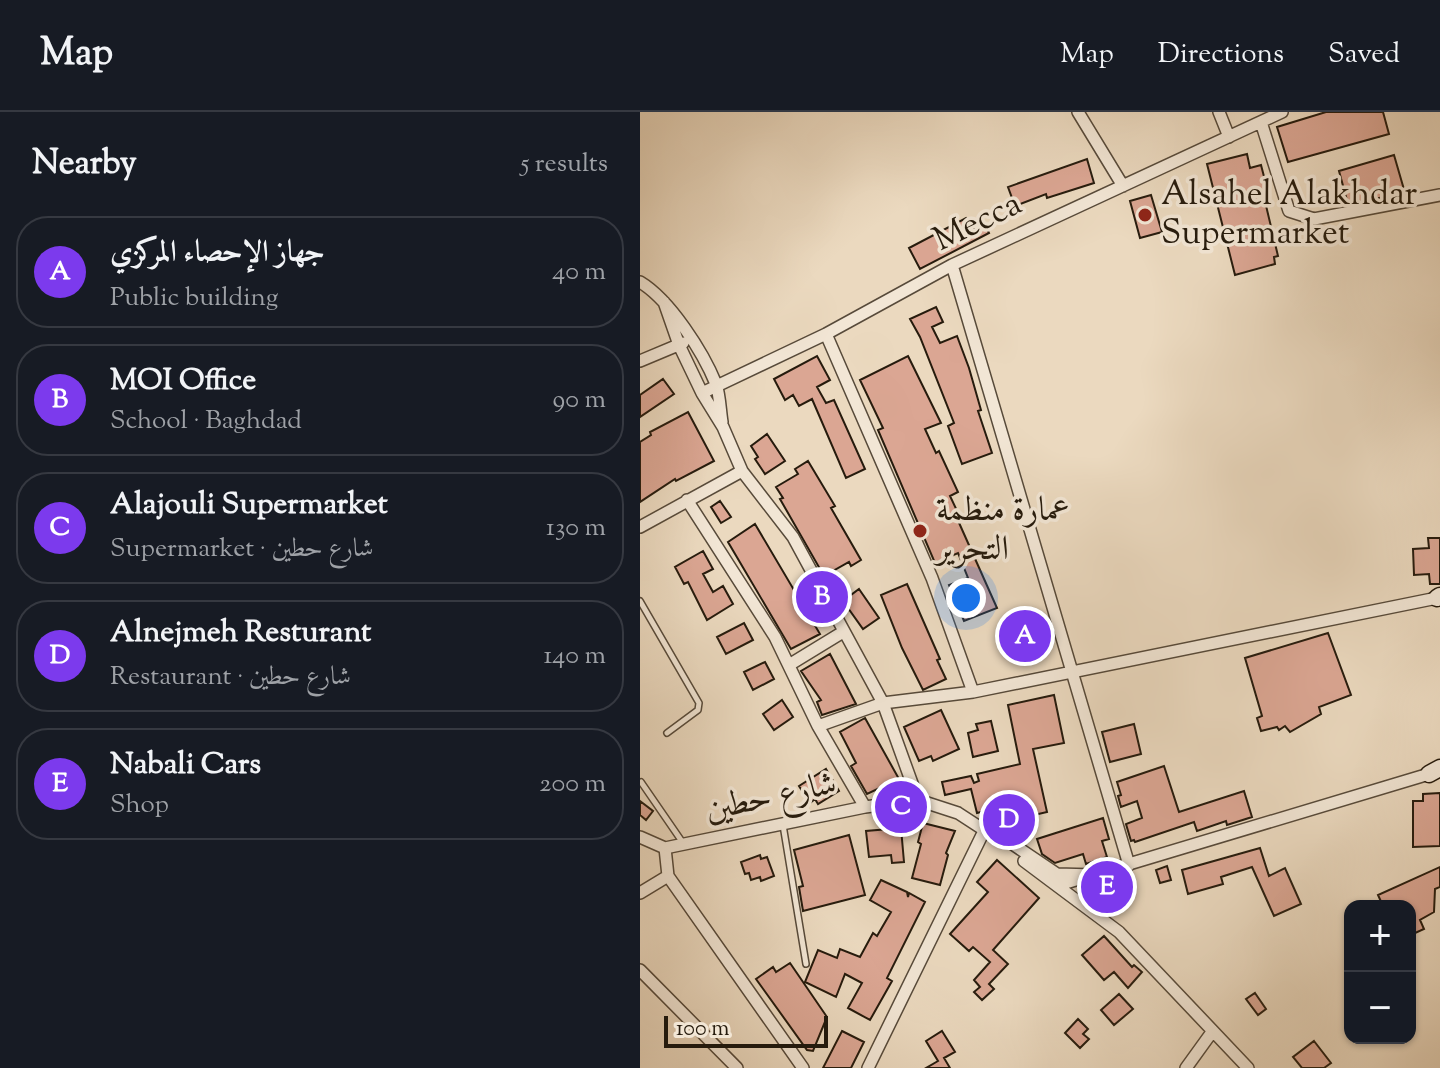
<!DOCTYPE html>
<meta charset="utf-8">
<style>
body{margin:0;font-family:"Sorts Mill Goudy",Amiri,serif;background:#20242c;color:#f1f3f6}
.controls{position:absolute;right:24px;bottom:24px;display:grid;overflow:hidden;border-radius:16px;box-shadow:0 2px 6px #0004}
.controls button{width:72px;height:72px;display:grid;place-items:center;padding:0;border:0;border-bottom:2px solid #363941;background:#171b24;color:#f1f3f6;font:40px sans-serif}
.scale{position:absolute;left:24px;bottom:20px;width:164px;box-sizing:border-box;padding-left:8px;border:4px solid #261b0d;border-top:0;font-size:22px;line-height:28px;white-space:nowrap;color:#261b0d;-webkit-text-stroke:6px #f2e6d5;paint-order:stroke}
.you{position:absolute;left:326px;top:486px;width:28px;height:28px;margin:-20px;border:6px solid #fff;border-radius:50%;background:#1a73e8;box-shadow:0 0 0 12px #1a73e833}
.badge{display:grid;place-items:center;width:52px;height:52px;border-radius:50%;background:#7c3aed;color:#fff;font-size:26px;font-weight:700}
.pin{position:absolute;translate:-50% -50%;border:4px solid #fff;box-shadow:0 2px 8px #0006}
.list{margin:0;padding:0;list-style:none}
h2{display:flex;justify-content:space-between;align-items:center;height:104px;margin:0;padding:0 32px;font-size:34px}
h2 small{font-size:26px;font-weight:400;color:#9ea1a6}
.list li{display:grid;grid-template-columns:52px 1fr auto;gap:24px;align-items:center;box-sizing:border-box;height:112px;margin:0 16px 16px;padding:0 16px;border:2px solid #363941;border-radius:32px}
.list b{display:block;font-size:30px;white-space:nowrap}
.list p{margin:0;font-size:26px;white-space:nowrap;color:#9ea1a6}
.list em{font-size:26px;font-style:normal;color:#9ea1a6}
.map{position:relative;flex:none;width:800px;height:956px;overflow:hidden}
header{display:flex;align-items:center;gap:48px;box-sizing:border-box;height:112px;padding:0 40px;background:#171b24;border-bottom:2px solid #363941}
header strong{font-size:38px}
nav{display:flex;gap:44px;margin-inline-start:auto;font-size:28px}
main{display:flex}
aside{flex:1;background:#171b24}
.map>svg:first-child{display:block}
</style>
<header>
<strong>Map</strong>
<nav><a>Map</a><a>Directions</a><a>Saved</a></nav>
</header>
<main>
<aside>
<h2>Nearby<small>5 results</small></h2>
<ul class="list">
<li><span class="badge">A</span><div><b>جهاز الإحصاء المركزي</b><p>Public building</p></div><em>40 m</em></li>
<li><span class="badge">B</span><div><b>MOI Office</b><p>School · Baghdad</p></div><em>90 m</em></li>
<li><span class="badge">C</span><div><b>Alajouli Supermarket</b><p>Supermarket · شارع حطين</p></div><em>130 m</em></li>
<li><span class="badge">D</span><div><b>Alnejmeh Resturant</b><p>Restaurant · شارع حطين</p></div><em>140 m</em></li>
<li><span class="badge">E</span><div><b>Nabali Cars</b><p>Shop</p></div><em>200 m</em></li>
</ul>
</aside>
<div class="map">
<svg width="800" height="956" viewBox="0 0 800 956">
<rect width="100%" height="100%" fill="#ebd9bf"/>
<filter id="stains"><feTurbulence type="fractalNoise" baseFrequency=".0025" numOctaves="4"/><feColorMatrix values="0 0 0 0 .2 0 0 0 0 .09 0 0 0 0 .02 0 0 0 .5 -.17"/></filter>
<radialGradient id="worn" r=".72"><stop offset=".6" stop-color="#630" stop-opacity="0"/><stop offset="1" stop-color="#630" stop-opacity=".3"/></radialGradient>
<!-- building -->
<path fill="#dba693" stroke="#261b0d" stroke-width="2" d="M686 0H743L749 22 648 50 637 15Z
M607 42 610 56 621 53 628 80 623 81 638 144 634 145 635 152 595 163 567 52Z
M754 43 765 81 708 92 699 59Z
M447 47 454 71 407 86 406 82 375 94 368 75Z
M511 83 522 120 500 126 490 89Z
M326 106 333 117 344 111 349 121 280 157 269 136Z
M296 195 303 210 292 215 300 231 317 224 329 256 341 298 338 299 352 341 322 352 308 314 314 311 280 225 270 207Z
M177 244 190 268 177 275 186 291 194 288 225 357 206 366 172 287 159 294 153 283 145 288 134 267Z
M268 244 301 311 285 317 296 341 299 339 318 380 310 384 319 403 316 404 357 496 324 509 309 473 328 466 318 441 295 451 238 318 243 316 220 268Z
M23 267 34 282 0 305V283Z
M48 300 74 349 36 369 35 367 0 390V330L11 323 10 320Z
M127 322 145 349 125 362 115 347 118 345 111 334Z
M168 349 195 394 191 396 221 448 211 454 209 450 184 464 140 387 143 386 136 375 158 362 155 357Z
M80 389 91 405 81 411 71 395Z
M115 412 180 522 151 537 88 430Z
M788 426H800V472H790L789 462 774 463 773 437 789 436Z
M63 439 73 457 63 462 73 480 83 474 93 492 67 508 48 470 44 472 35 455Z
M267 472 300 547 297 548 306 567 283 578 262 536 241 483Z
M219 477 239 506 223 517 203 489Z
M104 511 113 528 86 542 77 525Z
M688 521 711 583 679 595 681 602 650 620 645 614 639 618 637 615 621 619 617 606 622 604 605 546Z
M190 542 216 592 182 603 177 590 181 588 161 559Z
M125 550 134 567 113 578 104 560Z
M414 583 424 631 393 637 407 700 360 711 357 696 337 701 331 677 305 683 302 670 331 664 334 671 339 669 337 662 380 652 368 593Z
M142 588 153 605 134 618 123 602Z
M301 598 319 637 293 649 291 644 279 649 264 615Z
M225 606 259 667 227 682 211 654 216 651 200 620Z
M351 609 358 639 333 645 328 621 338 618 336 612Z
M494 612 501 642 470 650 462 620Z
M524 654 539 700 604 679 612 705 587 713 586 709 557 719 554 710 495 730 494 728 491 729 486 712 502 706 497 689 481 695 478 684 481 683 477 670Z
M186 657 199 679 178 692 175 687 170 691 159 674Z
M800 681V734L773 735V689H783V682Z
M0 689 13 699 6 708 0 703Z
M463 706 469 727 462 729 467 745 446 752 443 742 415 751 402 742 397 727Z
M283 711 315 719 306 741 308 743 300 773 272 766 281 732 278 730Z
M261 716 264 750 252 751 251 743 229 745 226 719Z
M209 723 225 783 163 799 159 775 163 774 154 738Z
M620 736 629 764 645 756 661 792 634 804 612 755 581 765 583 772 548 782 542 758Z
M120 743 121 747 127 745 134 764 121 769 120 765 111 768 109 761 105 762 101 750Z
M357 748 399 786 353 838 368 852 349 872 354 877 342 888 334 880 340 875 334 868 350 850 333 835 329 839 310 822 348 780 337 770Z
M527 754 531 768 520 771 516 758Z
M800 755V775L795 777 794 800 780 808 784 817 773 822 770 817V794H743L738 783Z
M241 768 267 780 268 785 269 781 285 790 247 866 252 869 230 908 208 896 222 871 205 862 196 885 165 870 178 838 197 846 200 837 220 845 233 821 237 824 251 800 230 788Z
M464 824 492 855 494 853 502 860 488 876 474 860 464 868 442 843Z
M150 851 187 905 173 939 167 938 116 867 133 855 136 860Z
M615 881 626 897 618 903 606 887Z
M479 882 493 897 474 913 461 898Z
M438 907 448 917 443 922 449 927 440 936 425 921Z
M202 919 224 930 211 956H183Z
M302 919 315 940 304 946 310 956H286L298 949 286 929Z
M674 929 691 951 684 956H662L653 945Z"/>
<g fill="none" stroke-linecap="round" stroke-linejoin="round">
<!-- service casing -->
<g stroke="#574a3a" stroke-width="8">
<path id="service" d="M0 489 59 591 58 598 27 621
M1 670 43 731
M143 713 166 852"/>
</g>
<!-- minor casing -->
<g stroke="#574a3a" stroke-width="14">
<path id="minor" d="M438 0 483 74
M579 0 589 25
M621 10 649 99 674 107 800 83
M312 153 489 753
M0 170C30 188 63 240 76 272 80 284 80 298 82 310
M186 222 292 466 333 580
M0 249 43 231
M62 281 186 222 312 153 642 0
M102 359 153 425 243 591 278 688
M47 388 135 525 178 614 225 695
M0 415 102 359 83 315 62 281 39 233 24 190
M149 553 203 520
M178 614 243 591 333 580 797 486
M0 725 25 736 225 695 278 688 318 701 361 729 371 731 417 762 455 763
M25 736 28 764 163 956
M384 749 412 770H429L789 662
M412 770 479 820 608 956
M0 781 28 764
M0 858 97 956
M228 956 344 719
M546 956 572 920"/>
</g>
<!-- secondary casing -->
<g stroke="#261b0d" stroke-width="19">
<path id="secondary" d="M797 486 800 484
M789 662 800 656"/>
</g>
<!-- service -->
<use href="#service" stroke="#f2e6d5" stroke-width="5"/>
<!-- minor -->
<use href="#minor" stroke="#f2e6d5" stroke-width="11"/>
<!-- secondary -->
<use href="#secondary" stroke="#f2e6d5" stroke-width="16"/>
</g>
<!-- markers -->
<g fill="#8f2418" stroke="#f2e6d5" stroke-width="3">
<circle cx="505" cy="103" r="8"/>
<circle cx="280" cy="419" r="8"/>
</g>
<g text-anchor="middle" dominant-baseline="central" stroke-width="7" stroke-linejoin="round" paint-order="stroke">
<!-- poi labels -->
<g font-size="34" fill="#261b0d" stroke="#f2e6d5" text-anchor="start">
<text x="521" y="83">Alsahel Alakhdar<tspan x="521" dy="39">Supermarket</tspan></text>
<text x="296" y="399">عمارة منظمة<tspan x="296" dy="39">التحرير</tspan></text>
</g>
<!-- street labels -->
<g font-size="34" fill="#261b0d" stroke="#f2e6d5">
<text transform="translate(338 111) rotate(-26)">Mecca</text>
<text transform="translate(131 686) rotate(-12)">شارع حطين</text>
</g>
</g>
<rect width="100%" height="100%" filter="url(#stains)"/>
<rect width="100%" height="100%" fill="url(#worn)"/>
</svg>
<div class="controls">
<button>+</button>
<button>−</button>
</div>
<div class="scale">100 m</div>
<div class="you"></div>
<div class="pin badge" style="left:385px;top:524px">A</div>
<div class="pin badge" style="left:182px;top:485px">B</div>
<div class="pin badge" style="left:261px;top:695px">C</div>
<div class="pin badge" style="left:369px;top:708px">D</div>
<div class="pin badge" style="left:467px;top:775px">E</div>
</div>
</main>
